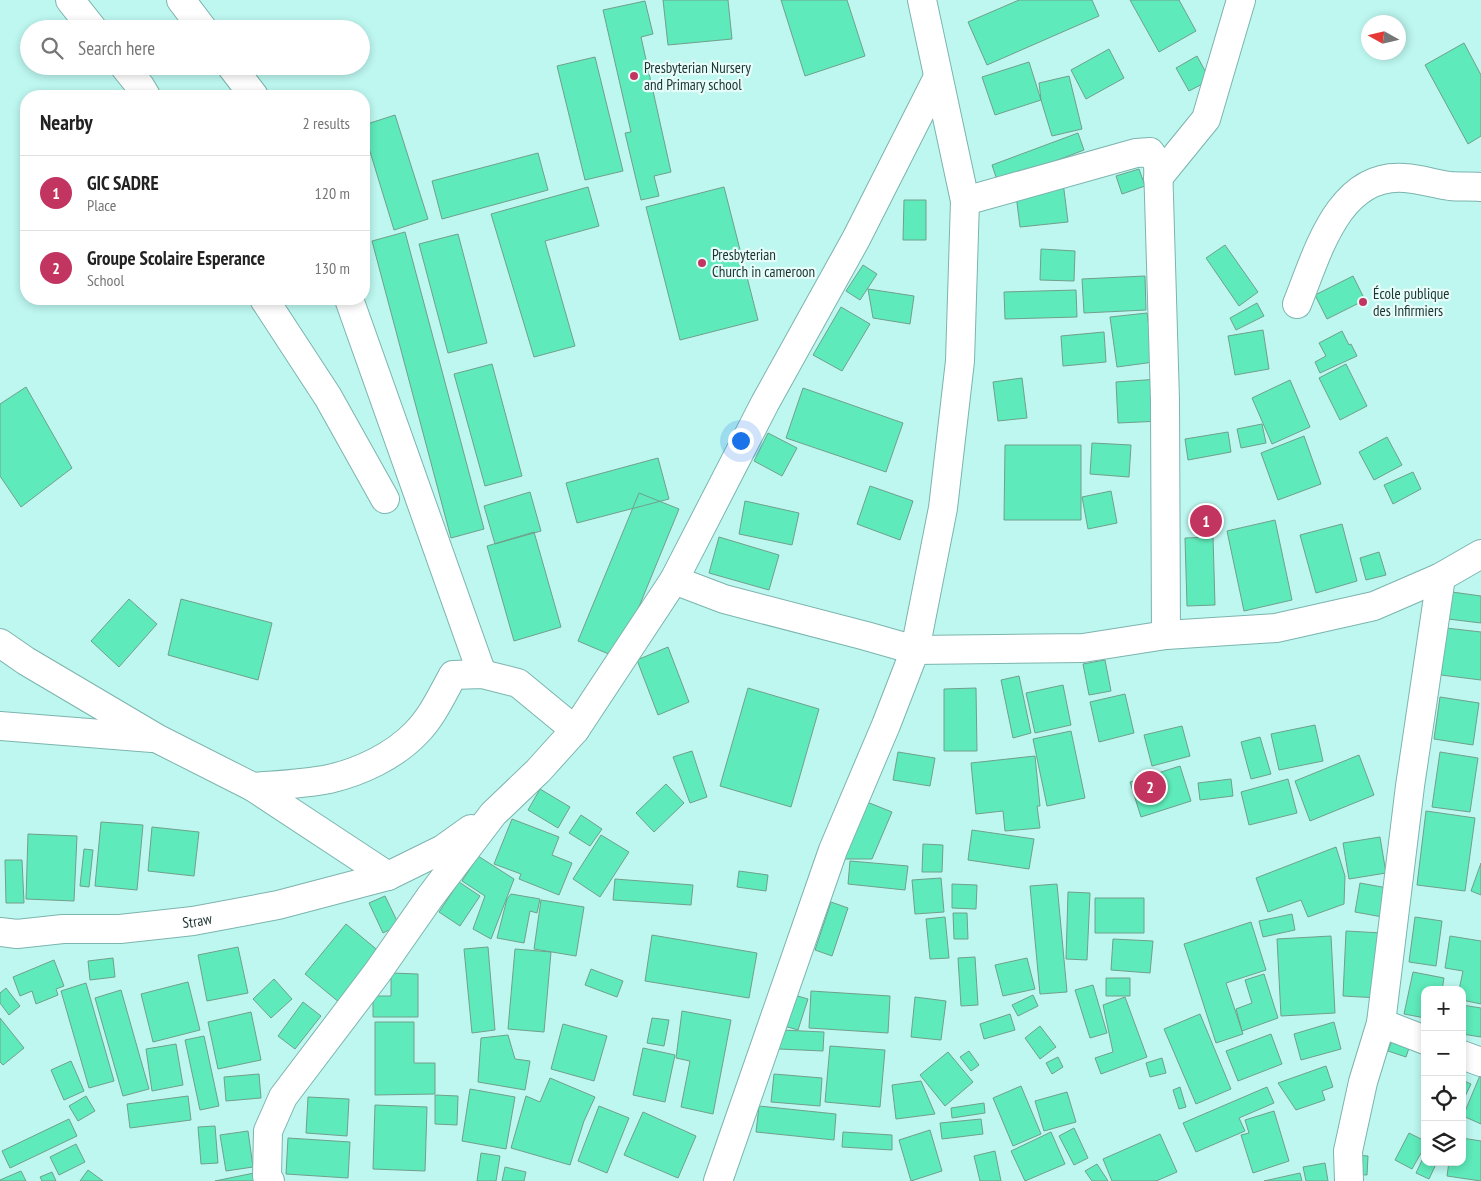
<!DOCTYPE html>
<meta charset="utf-8">
<style>
body{margin:0;font-family:"PT Sans Narrow",sans-serif;background:#f6f6f6;color:#222}
.controls{position:absolute;right:15px;bottom:15px;display:grid;overflow:hidden;border-radius:10px;box-shadow:0 2px 8px #0003}
.controls button{width:45px;height:45px;display:grid;place-items:center;padding:0;border:0;border-bottom:1px solid #e0e0e0;background:#fff;color:#222;font:25px sans-serif}
.compass{position:absolute;left:1361px;top:15px;width:45px;height:45px;border-radius:50%;background:#fff;box-shadow:0 2px 8px #0003;rotate:278deg}
.you{position:absolute;left:740px;top:440px;width:18px;height:18px;margin:-12px;border:4px solid #fff;border-radius:50%;background:#1a73e8;box-shadow:0 0 0 8px #1a73e833}
.badge{display:grid;place-items:center;width:32px;height:32px;border-radius:50%;background:#c33561;color:#fff;font-size:16px;font-weight:700}
.pin{position:absolute;translate:-50% -50%;border:2px solid #fff;box-shadow:0 1px 5px #0006}
.list{margin:0;padding:0;list-style:none}
h2{display:flex;justify-content:space-between;align-items:center;height:65px;margin:0;padding:0 20px;font-size:21px}
h2 small{font-size:16px;font-weight:400;color:#767676}
.list li{display:grid;grid-template-columns:32px 1fr auto;gap:15px;align-items:center;box-sizing:border-box;height:75px;padding:0 20px;border-top:1px solid #e0e0e0}
.list b{display:block;font-size:19px;white-space:nowrap}
.list p{margin:0;font-size:16px;white-space:nowrap;color:#767676}
.list em{font-size:16px;font-style:normal;color:#767676}
.icon{flex:none;width:28px;height:28px;fill:none;stroke:currentColor;stroke-width:2;stroke-linecap:round;stroke-linejoin:round}
.map{position:relative;flex:none;width:1481px;height:1181px;overflow:hidden}
.search{position:absolute;background:#fff;box-shadow:0 2px 8px #0003;left:20px;top:20px;width:350px;height:55px;display:flex;align-items:center;gap:12px;box-sizing:border-box;padding:0 18px;border-radius:28px;color:#767676;font-size:19px}
.panel{position:absolute;background:#fff;box-shadow:0 2px 8px #0003;left:20px;top:90px;width:350px;height:215px;border-radius:20px}
.map>svg:first-child{display:block}
</style>
<div class="map">
<svg width="1481" height="1181" viewBox="0 0 1481 1181">
<rect width="100%" height="100%" fill="#bdf7f0"/>
<!-- building -->
<path fill="#5eeaba" stroke="#70a08c" d="M663 0H728L732 39 668 45Z
M781 0H847L865 56 805 76Z
M1019 0H1092L1099 16 987 65 968 22Z
M1130 0H1179L1196 31 1159 52Z
M645 1 653 34 641 37 671 172 654 176 659 196 641 200 625 133 631 132 603 10Z
M1464 43 1481 75V136L1468 144 1425 65Z
M1109 49 1124 78 1086 99 1071 70Z
M1197 56 1210 80 1189 91 1176 68Z
M595 57 623 171 585 180 557 66Z
M1029 62 1041 100 995 115 982 77Z
M1069 76 1082 129 1052 136 1041 100 1039 83Z
M395 115 428 219 394 230 364 132V125Z
M1078 133 1084 150 998 183 992 165Z
M538 153 548 190 442 219 432 181Z
M1139 169 1145 186 1122 194 1116 176Z
M1062 174 1068 222 1020 227 1016 195Z
M588 187 599 226 545 241 575 346 534 357 491 214Z
M724 187 758 320 680 340 646 207Z
M904 200H926V240H903Z
M405 232 484 529 451 538 372 241Z
M458 234 487 343 448 353 419 244Z
M1225 245 1258 292 1239 306 1206 258Z
M1041 249 1075 251 1074 281 1040 280Z
M863 265 877 274 860 300 846 291Z
M1145 276 1146 310 1084 313 1082 279Z
M1353 276 1365 300 1327 319 1315 295Z
M868 289 914 296 910 324 873 318Z
M1076 290 1077 317 1005 319 1004 292Z
M1257 303 1264 316 1236 330 1230 318Z
M841 307 870 324 842 371 813 355Z
M1147 313 1154 362 1117 367 1110 317Z
M1263 330 1269 369 1235 375 1228 336Z
M1342 331 1349 345 1351 344 1357 356 1320 373 1315 362 1326 356 1319 343Z
M1104 332 1106 362 1063 366 1061 336Z
M492 364 522 476 485 486 454 374Z
M1346 364 1367 406 1340 420 1319 378Z
M1022 378 1027 418 998 421 993 382Z
M1160 379 1162 421 1118 423 1116 382Z
M1290 380 1310 427 1272 444 1252 398Z
M26 387 72 468 21 507 0 476V404Z
M803 388 903 423 886 472 786 438Z
M1262 424 1266 443 1241 448 1237 429Z
M1228 432 1231 452 1188 460 1185 439Z
M768 433 797 448 782 476 754 461Z
M1304 436 1321 484 1278 500 1261 453Z
M1387 437 1402 465 1374 480 1359 452Z
M1092 443 1131 445 1129 477 1090 474Z
M1005 445H1081V520H1004Z
M658 458 669 499 577 523 566 483Z
M1413 472 1421 489 1393 504 1384 485Z
M870 486 913 501 900 540 857 524Z
M1111 491 1117 523 1088 529 1082 497Z
M530 492 541 531 495 544 484 506Z
M639 493 679 509 618 658 578 641Z
M745 501 799 513 792 545 739 534Z
M1220 512V529L1191 530V514Z
M1275 520 1292 600 1244 611 1227 531Z
M1342 524 1357 581 1316 593 1300 535Z
M534 532 561 627 514 641 487 546Z
M719 537 779 555 769 590 709 573Z
M1213 537 1215 605 1187 606 1185 538Z
M1379 552 1386 575 1366 580 1360 558Z
M1452 592 1481 596V623L1448 619Z
M129 599 157 624 119 667 91 641Z
M181 599 272 623 258 680 168 655Z
M1446 628 1481 632V680L1441 675Z
M668 647 689 702 658 715 637 660Z
M1105 660 1111 691 1089 695 1083 664Z
M1019 676 1031 733 1013 738 1001 680Z
M1063 685 1071 725 1035 733 1026 693Z
M748 688 819 709 791 807 720 786Z
M976 688 977 751H944V689Z
M1125 694 1134 733 1099 742 1090 702Z
M1440 697 1479 703 1473 745 1434 739Z
M1315 725 1323 761 1279 770 1271 734Z
M1182 726 1190 756 1152 766 1144 735Z
M1071 731 1085 798 1047 806 1033 739Z
M1260 737 1271 774 1251 779 1241 742Z
M692 751 707 797 690 803 673 757Z
M898 752 935 758 930 786 893 780Z
M1440 752 1478 758 1470 812 1432 807Z
M1359 755 1374 795 1310 821 1295 781Z
M1035 756 1040 806H1037L1040 828 1005 831 1003 811 976 814 971 763Z
M1180 766 1191 801 1141 817 1130 782Z
M1231 779 1233 796 1200 800 1198 783Z
M1288 779 1297 813 1249 825 1241 792Z
M666 784 684 803 654 832 636 813Z
M540 789 570 807 558 828 528 810Z
M862 800 892 812 872 859H839Z
M1426 811 1475 818 1465 891 1417 885Z
M581 815 602 829 590 846 569 833Z
M512 819 559 837 552 855 572 863 559 895 519 879 521 874 494 864Z
M101 822 143 825 137 890 95 886Z
M152 827 199 832 194 876 148 871Z
M972 830 1034 839 1029 869 968 860Z
M28 834 77 836 74 901 26 899Z
M601 835 629 852 600 897 573 879Z
M1380 837 1386 873 1349 879 1343 843Z
M923 844 943 845 942 872H922Z
M1336 847 1345 876 1344 904 1308 917 1301 900 1268 912 1256 878Z
M84 849 93 850 89 887 80 886Z
M478 856 514 879 491 939 473 929 485 896 462 881Z
M5 860H22L24 903H6Z
M850 861 908 866 905 890 848 884Z
M1481 863V895L1471 891Z
M739 871 768 875 766 891 737 887Z
M941 878 944 912 915 914 912 880Z
M615 879 693 885 691 905 613 900Z
M459 882 480 896 460 926 439 912Z
M1360 883 1393 889 1388 918 1355 912Z
M952 884 977 885 976 909 952 908Z
M1057 884 1067 992 1040 994 1030 886Z
M1068 892 1090 893 1087 960 1066 959Z
M511 894 540 899 537 913 530 911 524 943 497 938 507 899Z
M385 896 399 925 383 933 369 903Z
M1095 898H1144V933H1095Z
M541 900 584 907 576 956 534 949Z
M831 902 848 908 832 956 815 950Z
M953 913H967L968 939H954Z
M1292 914 1295 930 1263 937 1259 921Z
M945 917 949 958 930 959 926 919Z
M1415 917 1442 921 1436 966 1409 962Z
M1251 922 1266 970 1226 983 1243 1034 1216 1043 1184 944Z
M346 924 381 953 340 1003 305 974Z
M1346 931 1382 933 1379 998 1343 996Z
M652 935 757 953 749 998 645 981Z
M1331 936 1335 1013 1281 1016 1277 939Z
M1450 936 1481 941V1004L1462 1000V990H1459L1463 971 1445 968Z
M1113 939 1153 941 1150 973 1111 970Z
M238 947 248 993 207 1001 198 955Z
M488 947 495 1030 472 1033 464 949Z
M515 949 551 952 544 1032 508 1029Z
M975 957 978 1005 961 1006 958 958Z
M113 958 115 977 90 980 88 961Z
M1027 958 1035 989 1003 996 995 965Z
M54 960 64 986 56 989 58 995 36 1004 32 991 20 996 13 977Z
M591 969 623 981 617 997 585 985Z
M1413 972 1444 978 1442 990H1425V1018L1404 1014Z
M391 973 418 974V1017H373V996H391Z
M1264 974 1278 1018 1242 1031 1236 1009 1252 1003 1245 980Z
M1106 978H1130V996H1106Z
M274 979 292 999 271 1018 253 999Z
M188 982 200 1030 153 1042 141 994Z
M86 983 114 1081 89 1088 61 991Z
M1093 985 1107 1033 1090 1038 1075 990Z
M6 988 20 1006 9 1015 0 1003V993Z
M121 990 149 1089 123 1096 95 998Z
M811 991 890 996 888 1033 809 1028Z
M794 995 808 999 798 1030 784 1026Z
M1033 995 1038 1006 1018 1016 1012 1005Z
M915 997 946 1001 941 1040 911 1037Z
M1125 997 1147 1057 1101 1074 1095 1058 1113 1052 1103 1005Z
M303 1002 321 1016 295 1049 278 1036Z
M1462 1005 1481 1008V1037L1462 1034Z
M682 1011 731 1020 713 1114 681 1107 690 1061 676 1058Z
M251 1012 261 1060 218 1069 208 1022Z
M1010 1014 1015 1030 984 1039 980 1024Z
M1200 1014 1231 1089 1196 1104 1164 1029Z
M0 1018 24 1048 3 1065 0 1062Z
M652 1018 669 1020 664 1046 647 1043Z
M375 1022H414V1063H435V1094L375 1095Z
M1334 1022 1341 1049 1301 1060 1294 1034Z
M563 1024 607 1036 594 1081 551 1069Z
M1040 1026 1056 1047 1040 1059 1025 1038Z
M781 1030 824 1032 823 1051 779 1049Z
M1395 1033 1412 1039 1406 1057 1388 1051Z
M1271 1034 1282 1064 1238 1081 1226 1051Z
M508 1035 515 1059 530 1061 525 1090 478 1082 481 1038Z
M204 1036 219 1106 200 1110 185 1040Z
M176 1044 183 1085 152 1091 146 1049Z
M830 1046 885 1050 880 1107 825 1102Z
M643 1048 675 1055 665 1102 633 1095Z
M969 1051 979 1065 971 1071 960 1057Z
M948 1052 973 1082 945 1106 920 1075Z
M1058 1057 1063 1067 1052 1074 1046 1063Z
M1162 1058 1166 1073 1150 1077 1146 1063Z
M71 1061 84 1091 64 1100 51 1070Z
M1326 1066 1333 1087 1322 1091 1325 1100 1296 1110 1278 1083Z
M1481 1073V1124L1463 1116Z
M259 1074 261 1098 226 1101 224 1077Z
M774 1074 822 1078 820 1106 771 1102Z
M550 1078 595 1097 584 1121 570 1165 511 1148 526 1096 540 1102Z
M1462 1080 1471 1084 1462 1103Z
M921 1081 935 1114 896 1119 892 1085Z
M1021 1086 1041 1134 1013 1146 993 1098Z
M1180 1087 1186 1107 1179 1109 1173 1090Z
M1267 1087 1274 1103 1239 1118 1245 1131 1196 1152 1183 1123Z
M470 1089 515 1097 506 1149 462 1141Z
M1067 1092 1076 1122 1044 1131 1035 1101Z
M435 1095 458 1096 457 1125 435 1124Z
M86 1096 95 1111 78 1121 69 1106Z
M188 1096 191 1120 130 1128 127 1104Z
M308 1097 349 1099 347 1136 306 1133Z
M984 1103 985 1113 952 1118 951 1108Z
M375 1105 427 1107 425 1171 373 1169Z
M599 1106 629 1118 607 1173 578 1161Z
M759 1106 836 1114 834 1140 756 1132Z
M1274 1111 1289 1161 1253 1173 1241 1135 1249 1133 1245 1120Z
M643 1112 696 1136 678 1178 624 1155Z
M69 1119 77 1136 10 1168 2 1151Z
M981 1119 983 1134 942 1139 940 1123Z
M215 1126 218 1163 201 1164 198 1127Z
M1074 1128 1088 1158 1074 1165 1059 1136Z
M930 1130 942 1171 911 1181 899 1140Z
M248 1131 253 1167 226 1171 220 1135Z
M843 1132 892 1135V1150L842 1147Z
M1051 1132 1065 1164 1025 1181 1011 1151Z
M1409 1133 1425 1141V1146L1412 1169 1395 1160Z
M1160 1134 1177 1172 1156 1181H1112L1103 1159Z
M288 1138 350 1142 348 1178 286 1174Z
M1462 1138 1481 1141V1181L1447 1176 1449 1162H1462Z
M76 1144 85 1162 59 1175 50 1157Z
M995 1151 1001 1181H980L974 1156Z
M481 1153 500 1156 496 1181H477Z
M1425 1154V1162H1437L1429 1179 1416 1173Z
M1354 1155 1368 1156 1367 1175 1353 1174Z
M1325 1163 1328 1181H1306L1303 1167Z
M1097 1164 1108 1181H1092L1085 1171Z
M505 1167 526 1172 524 1181H502Z
M88 1170 103 1181H80Z
M21 1171 26 1181H0V1180Z
M52 1172 56 1181H42L40 1177Z
M254 1173 256 1181H215Z
M1300 1173 1302 1181H1264Z"/>
<g fill="none" stroke-linecap="round" stroke-linejoin="round">
<!-- minor casing -->
<g stroke="#7cb4ae" stroke-width="30">
<g id="minor">
<path d="M70 0 93 29"/>
<path d="M181 0 203 29"/>
<path d="M124 66 140 86 146 96"/>
<path d="M231 66 254 96"/>
<path d="M1158 178 1206 119 1241 0"/>
<path d="M965 201 1136 153 1150 152 1158 163 1165 400 1166 635"/>
<path d="M264 299 328 397 385 499"/>
<path d="M349 299 482 674"/>
<path d="M1297 304C1317 255 1338 172 1405 178 1420 179 1435 184 1450 186 1460 187 1471 186 1481 187"/>
<path d="M674 580 724 599 866 636 915 650 1083 648 1166 635 1276 628 1374 606 1441 577 1481 554"/>
<path d="M0 643 26 661 158 739 253 787 388 876"/>
<path d="M0 726 152 738"/>
<path d="M253 787C278 785 304 784 329 779 360 772 394 756 416 733 432 717 442 695 453 675L482 674 518 683 575 730"/>
<path id="s1" d="M0 932 17 934 63 929H120L193 921 278 905 388 876 443 849 471 829"/>
<path d="M1381 1023 1425 1040"/>
<path d="M1462 1055 1481 1062"/>
<path d="M270 1181 267 1176 268 1131 283 1097 377 973 430 897 493 814 538 771 575 730 674 580 765 403 856 239 938 77"/>
<path d="M718 1181 833 850 886 725 915 650 943 508 960 361 965 201 922 0"/>
<path d="M1349 1181 1348 1151 1363 1082 1381 1023 1410 786 1441 577"/>
</g>
</g>
<!-- minor -->
<use href="#minor" stroke="#fff" stroke-width="28"/>
</g>
<!-- markers -->
<g fill="#c33561" stroke="#e6fdfa" stroke-width="2">
<circle cx="634" cy="76" r="5"/>
<circle cx="702" cy="263" r="5"/>
<circle cx="1363" cy="302" r="5"/>
</g>
<g text-anchor="middle" dominant-baseline="central" stroke-width="4.5" stroke-linejoin="round" paint-order="stroke">
<!-- poi labels -->
<g font-size="15" fill="#1c3331" stroke="#e6fdfa" text-anchor="start">
<text x="644" y="67">Presbyterian Nursery<tspan x="644" dy="17">and Primary school</tspan></text>
<text x="712" y="254">Presbyterian<tspan x="712" dy="17">Church in cameroon</tspan></text>
<text x="1373" y="293">École publique<tspan x="1373" dy="17">des Infirmiers</tspan></text>
</g>
<!-- street labels -->
<g font-size="15" fill="#1c3331" stroke="#e6fdfa">
<text stroke="none"><textPath href="#s1" startOffset="198">Straw</textPath></text>
</g>
</g>
</svg>
<div class="controls">
<button>+</button>
<button>−</button>
<button><svg class="icon" aria-label="locate" viewBox="0 0 24 24"><circle cx="12" cy="12" r="6"/><path d="M12 2v4M12 18v4M2 12h4M18 12h4"/></svg></button>
<button><svg class="icon" aria-label="layers" viewBox="0 0 24 24"><path d="M12 4l9 5-9 5-9-5zM3 14l9 5 9-5"/></svg></button>
</div>
<svg class="compass" viewBox="-18 -18 36 36"><path d="M0-13l5 13h-10z" fill="#e53935"/><path d="M0 13l5-13h-10z" fill="#767676"/></svg>
<div class="you"></div>
<div class="pin badge" style="left:1206px;top:521px">1</div>
<div class="pin badge" style="left:1150px;top:787px">2</div>
<div class="search"><svg class="icon" aria-label="search" viewBox="0 0 24 24"><circle cx="10" cy="10" r="6"/><path d="M15 15l6 6"/></svg>Search here</div>
<section class="panel">
<h2>Nearby<small>2 results</small></h2>
<ul class="list">
<li><span class="badge">1</span><div><b>GIC SADRE</b><p>Place</p></div><em>120 m</em></li>
<li><span class="badge">2</span><div><b>Groupe Scolaire Esperance</b><p>School</p></div><em>130 m</em></li>
</ul>
</section>
</div>
